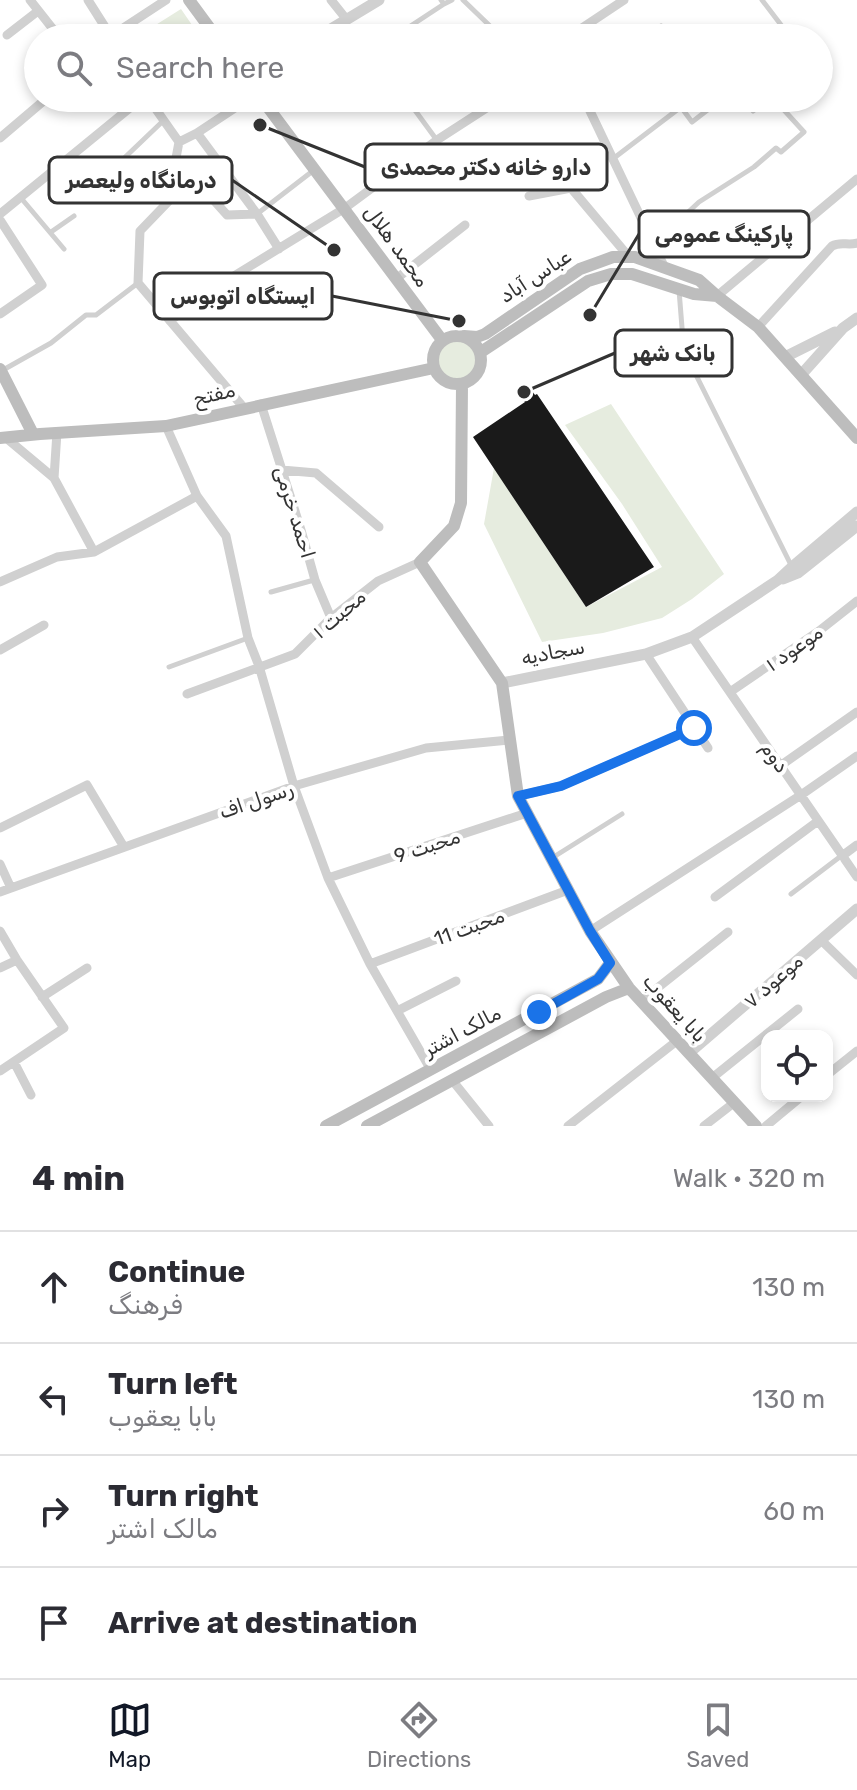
<!DOCTYPE html>
<meta charset="utf-8">
<style>
body{margin:0;font-family:Rubik,Vazirmatn,sans-serif;background:#f7f7f7;color:#2b2b33}
.controls{position:absolute;right:24px;bottom:24px;display:grid;overflow:hidden;border-radius:16px;box-shadow:0 4px 12px #0003}
.controls button{width:72px;height:72px;display:grid;place-items:center;padding:0;border:0;border-bottom:2px solid #e1e1e2;background:#fff;color:#2b2b33;font:40px sans-serif}
.stop{position:absolute;width:24px;height:24px;margin:-18px;border:6px solid #1a73e8;border-radius:50%;background:#fff}
.stop.end{background:#1a73e8;border-color:#fff;box-shadow:0 2px 8px #0008}
.list{margin:0;padding:0;list-style:none}
h2{display:flex;justify-content:space-between;align-items:center;height:104px;margin:0;padding:0 32px;font-size:34px}
h2 small{font-size:26px;font-weight:400;color:#7c7c81}
.list li{display:grid;grid-template-columns:52px 1fr auto;gap:24px;align-items:center;box-sizing:border-box;height:112px;padding:0 32px;border-top:2px solid #e1e1e2}
.list b{display:block;font-size:30px;white-space:nowrap}
.list p{margin:0;font-size:26px;white-space:nowrap;color:#7c7c81}
.list em{font-size:26px;font-style:normal;color:#7c7c81}
.icon{flex:none;width:44px;height:44px;fill:none;stroke:currentColor;stroke-width:2;stroke-linecap:round;stroke-linejoin:round}
.map{position:relative;flex:none;width:857px;height:1126px;overflow:hidden}
.search{position:absolute;background:#fff;box-shadow:0 4px 12px #0003;left:24px;right:24px;top:24px;height:88px;display:flex;align-items:center;gap:20px;box-sizing:border-box;padding:0 28px;border-radius:44px;color:#7c7c81;font-size:30px}
.sheet{height:552px;background:#fff}
nav{display:flex;justify-content:space-around;align-items:center;box-sizing:border-box;height:112px;border-top:2px solid #e1e1e2;background:#fff;font-size:22px;color:#7c7c81}
nav a{display:grid;justify-items:center;gap:4px}
nav .on{color:#111827}
.map>svg:first-child{display:block}
</style>
<div class="map">
<svg width="857" height="1126" viewBox="0 0 857 1126">
<rect width="100%" height="100%" fill="#fff"/>
<!-- green -->
<path fill="#e6ecdf" d="M181 9 201 38H135Z
M436 360a21 21 0 1 1 42 0a21 21 0 1 1-42 0Z
M611 404 724 574 692 599 662 618 603 633 542 642 484 524 494 468 586 607 662 567 622 504 565 425Z"/>
<!-- building -->
<path fill="#1a1a1a" d="M527 384 535 395 537 394 654 567 586 607 473 437 525 402 516 392Z"/>
<g fill="none" stroke-linecap="round" stroke-linejoin="round">
<!-- service -->
<path stroke="#d0d0d0" stroke-width="5" d="M441 0 444 4 452 0
M463 0 490 26 526 38
M762 0 791 38
M661 26 670 38
M409 27 444 4
M481 38 490 26
M406 98 436 139
M753 111 770 98
M614 158 681 107 692 122 723 98
M119 163 163 121
M21 198 64 249
M257 214 314 170
M51 232 74 216
M654 244 699 202 754 167 776 148 781 152 804 132 773 98
M679 290 683 340 694 371 792 567
M3 370 51 343 86 315H96L138 283
M271 592 314 580
M169 667 248 638
M552 858 622 814
M791 894 841 856"/>
<!-- minor -->
<path stroke="#d0d0d0" stroke-width="9" d="M30 0 60 38
M88 0 112 38
M331 0 347 20
M7 35 38 11
M108 38 166 0
M567 38 624 0
M148 98 179 142 176 158 227 215 257 214
M582 98 590 111 664 266
M197 133 257 214 279 249
M0 138 47 98
M179 142 197 133 250 98
M192 177 140 231 138 283 244 408
M571 188 629 257
M529 196 571 188 586 176 567 155
M0 214 142 98
M0 220 42 285 0 314
M396 279 465 225
M717 296 857 179
M170 321 216 287 345 208 437 140 502 98
M758 327 832 246C841 241 848 246 857 243
M261 404 301 530 315 580 331 618
M166 426 197 496 226 536 248 638 259 666 294 786 328 878 370 964 431 1070
M57 432 54 478 94 552
M5 437 54 478
M282 470 316 473 379 527
M0 582 57 557 94 552 197 496
M692 637 857 877
M0 650 44 625
M646 654 708 748
M730 692 819 631 857 601
M187 694 295 654 331 618 378 581 420 562
M780 766 857 712
M518 796 561 786 694 728
M0 828 87 785 124 847
M842 856 857 845
M0 864 11 888
M328 878 527 813
M0 892 294 786 426 748 509 740
M715 897 818 821
M0 931 17 960 64 1028 0 1071
M590 931 801 795 857 756
M821 940 857 975
M370 964 568 890
M0 968 17 960
M42 997 87 968
M641 1001 728 932
M397 1011 456 981
M14 1062 31 1095
M827 1075 857 1051
M712 1078 798 1009
M452 1080 489 1126
M568 1126 678 1040
M704 1126 735 1102
M766 1126 802 1096"/>
<!-- tertiary -->
<path stroke="#d0d0d0" stroke-width="11" d="M316 38 379 0
M785 357 835 332
M801 375 843 328 857 318
M783 579 798 573 857 526
M502 683 646 654 692 637 778 580 792 567 857 512
M689 1053 857 909"/>
<!-- secondary -->
<path stroke="#bdbdbd" stroke-width="12" d="M189 0 217 38
M261 98 442 340
M433 360a24 24 0 1 1 48 0a24 24 0 1 1-48 0Z
M464 336 477 337 485 334 580 269 613 257H635L699 280 717 296 758 327 857 438
M481 352 588 281 611 274H632L694 294 717 296
M0 369 33 434
M462 384 461 503 454 526 420 562 502 683 518 796 590 931 629 988 756 1126
M0 438 40 434 166 426 434 368
M326 1126 598 979 610 963
M367 1126 606 997 629 988"/>
</g>
<g fill="none" stroke-linecap="round" stroke-linejoin="round">
<!-- route -->
<path stroke="#1a73e8" stroke-width="10" d="M539 1012 598 979 610 963 590 931 518 796 561 786 694 728"/>
</g>
<g text-anchor="middle" dominant-baseline="central" stroke-width="8" stroke-linejoin="round" paint-order="stroke">
<!-- street labels -->
<g font-size="20" fill="#333" stroke="#fff">
<text transform="translate(397 246) rotate(54)">محمد هلال</text>
<text transform="translate(535 276) rotate(-33)">عباس آباد</text>
<text transform="translate(214 394) rotate(-13)">مفتح</text>
<text transform="translate(295 512) rotate(73)">احمد خرمی</text>
<text transform="translate(339 614) rotate(-41)">محبت ۱</text>
<text transform="translate(794 648) rotate(-35)">موعود ۱</text>
<text transform="translate(553 652) rotate(-11)">سجادیه</text>
<text transform="translate(775 757) rotate(55)">دوم</text>
<text transform="translate(256 800) rotate(-19)">رسول اف</text>
<text transform="translate(427 846) rotate(-18)">محبت 9</text>
<text transform="translate(469 927) rotate(-20)">محبت 11</text>
<text transform="translate(773 981) rotate(-41)">موعود ۷</text>
<text transform="translate(675 1008) rotate(48)">بابا یعقوب</text>
<text transform="translate(462 1031) rotate(-28)">مالک اشتر</text>
</g>
</g>
<!-- callouts -->
<path fill="none" stroke="#333" stroke-width="3" d="M260 125L365 167M334 250L232 180M590 315L639 234M459 321L332 296M524 392L615 353"/>
<g fill="#333" stroke="#fff" stroke-width="3">
<circle cx="260" cy="125" r="8"/>
<circle cx="334" cy="250" r="8"/>
<circle cx="590" cy="315" r="8"/>
<circle cx="459" cy="321" r="8"/>
<circle cx="524" cy="392" r="8"/>
</g>
<g fill="#fff" stroke="#333" stroke-width="3">
<rect x="365" y="144" width="242" height="46" rx="8"/>
<rect x="49" y="157" width="183" height="46" rx="8"/>
<rect x="639" y="211" width="170" height="46" rx="8"/>
<rect x="154" y="273" width="178" height="46" rx="8"/>
<rect x="615" y="330" width="117" height="46" rx="8"/>
</g>
<g font-size="22" text-anchor="middle" font-weight="bold" fill="#333">
<text x="486" y="175">دارو خانه دکتر محمدی</text>
<text x="141" y="188">درمانگاه ولیعصر</text>
<text x="724" y="242">پارکینگ عمومی</text>
<text x="243" y="304">ایستگاه اتوبوس</text>
<text x="673" y="361">بانک شهر</text>
</g>
</svg>
<div class="controls">
<button><svg class="icon" aria-label="locate" viewBox="0 0 24 24"><circle cx="12" cy="12" r="6"/><path d="M12 2v4M12 18v4M2 12h4M18 12h4"/></svg></button>
</div>
<div class="stop" style="left:694px;top:728px"></div>
<div class="stop end" style="left:539px;top:1012px"></div>
<div class="search"><svg class="icon" aria-label="search" viewBox="0 0 24 24"><circle cx="10" cy="10" r="6"/><path d="M15 15l6 6"/></svg>Search here</div>
</div>
<section class="sheet">
<h2>4 min<small>Walk · 320 m</small></h2>
<ul class="list">
<li><svg class="icon" aria-label="ahead" viewBox="0 0 24 24"><path d="M12 20V5M6 11l6-6 6 6"/></svg><div><b>Continue</b><p>فرهنگ</p></div><em>130 m</em></li>
<li><svg class="icon" aria-label="left" viewBox="0 0 24 24"><path d="M17 20v-9H6M10 6l-5 5 5 5"/></svg><div><b>Turn left</b><p>بابا یعقوب</p></div><em>130 m</em></li>
<li><svg class="icon" aria-label="right" viewBox="0 0 24 24"><path d="M7 20v-9h11M14 6l5 5-5 5"/></svg><div><b>Turn right</b><p>مالک اشتر</p></div><em>60 m</em></li>
<li><svg class="icon" aria-label="arrive" viewBox="0 0 24 24"><path d="M6 21V4h12l-3 4 3 4H6"/></svg><div><b>Arrive at destination</b></div></li>
</ul>
</section>
<nav>
<a class="on"><svg class="icon" aria-label="map" viewBox="0 0 24 24"><path d="M3 6l6-2 6 2 6-2v14l-6 2-6-2-6 2zM9 4v14M15 6v14"/></svg>Map</a>
<a><svg class="icon" aria-label="directions" viewBox="0 0 24 24"><path d="M12 3l9 9-9 9-9-9zM9 14v-3h6M13 9l2 2-2 2"/></svg>Directions</a>
<a><svg class="icon" aria-label="saved" viewBox="0 0 24 24"><path d="M7 4h10v16l-5-4-5 4z"/></svg>Saved</a>
</nav>
